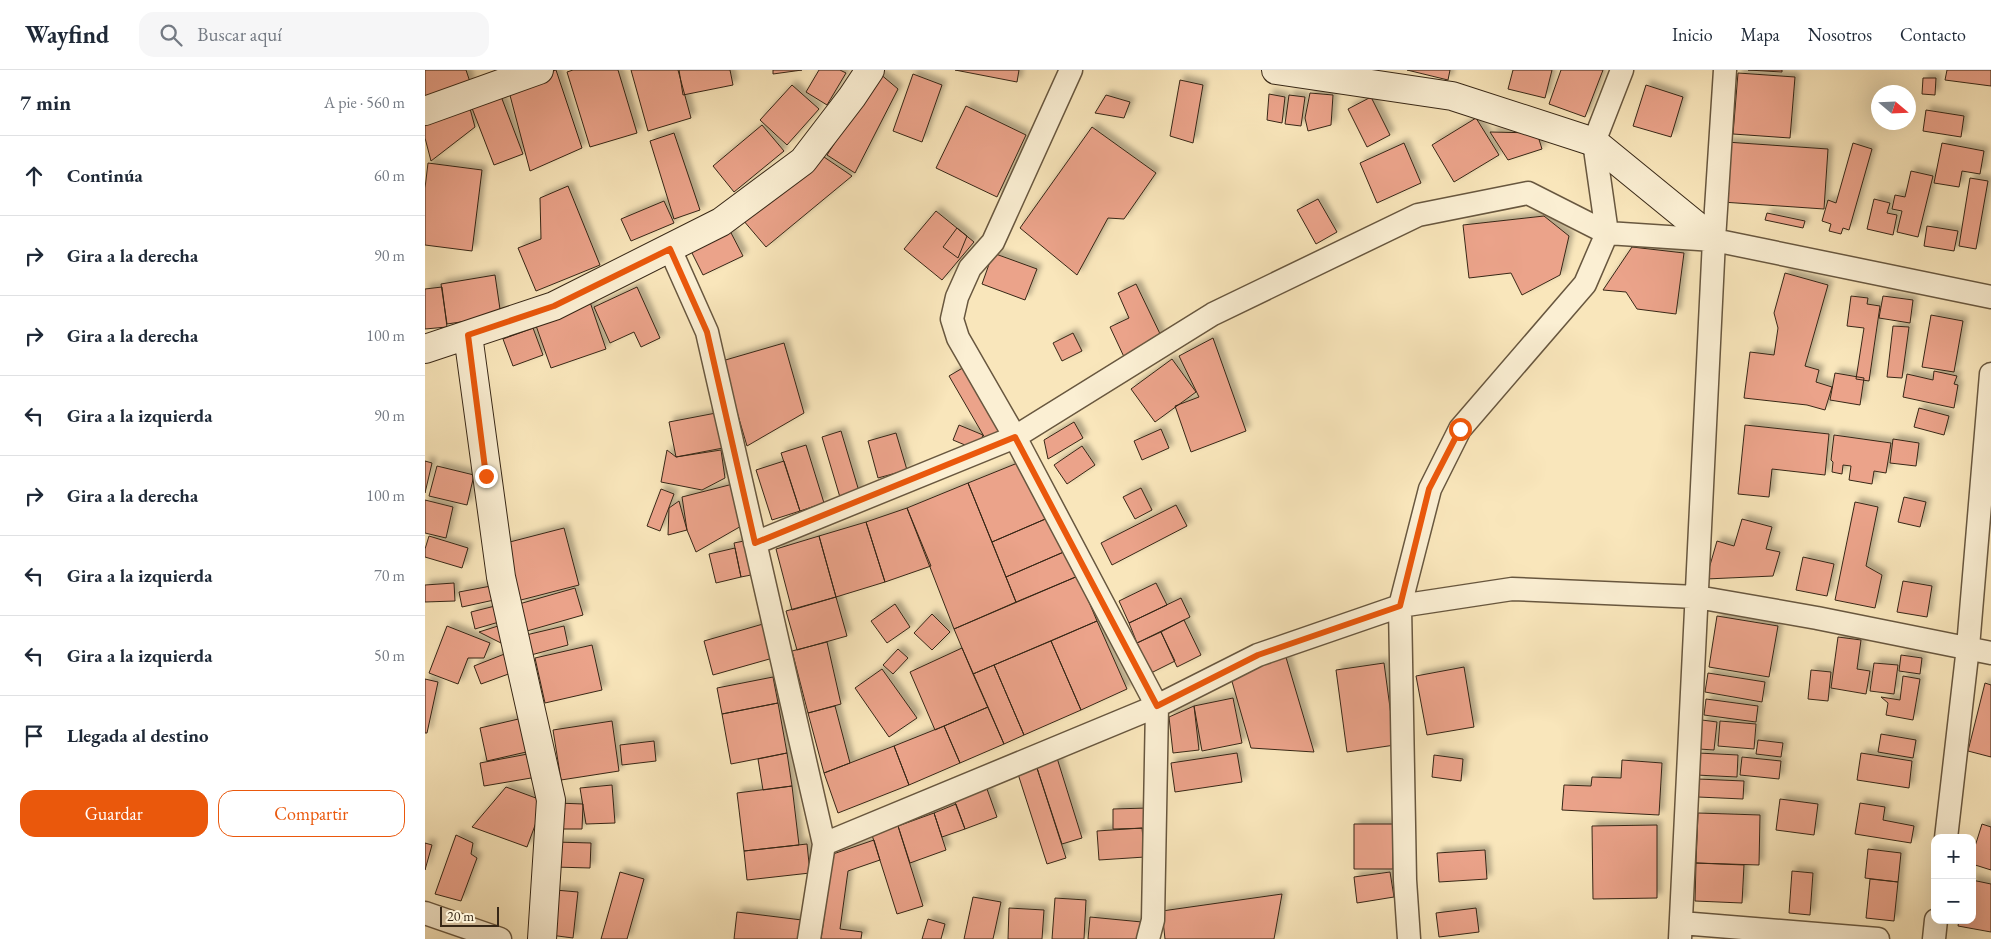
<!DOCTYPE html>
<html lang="es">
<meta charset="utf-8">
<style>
body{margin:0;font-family:"EB Garamond",serif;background:#f6f6f7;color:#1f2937}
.controls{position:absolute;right:15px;bottom:15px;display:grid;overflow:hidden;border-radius:10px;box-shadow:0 5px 20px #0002}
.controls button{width:45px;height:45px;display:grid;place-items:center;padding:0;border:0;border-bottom:1px solid #e0e1e3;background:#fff;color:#1f2937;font:25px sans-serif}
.compass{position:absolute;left:1446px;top:15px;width:45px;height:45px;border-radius:50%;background:#fff;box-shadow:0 5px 20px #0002;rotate:109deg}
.scale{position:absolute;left:15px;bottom:12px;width:59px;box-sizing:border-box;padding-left:5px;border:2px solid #372716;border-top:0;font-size:14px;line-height:18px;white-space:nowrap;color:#372716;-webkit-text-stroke:4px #fbefd3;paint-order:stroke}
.stop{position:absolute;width:15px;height:15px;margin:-11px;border:4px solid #ea580c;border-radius:50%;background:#fff}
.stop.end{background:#ea580c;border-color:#fff;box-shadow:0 1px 5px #0008}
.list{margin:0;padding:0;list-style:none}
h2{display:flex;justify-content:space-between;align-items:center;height:65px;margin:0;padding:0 20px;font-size:21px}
h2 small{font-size:16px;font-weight:400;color:#747a83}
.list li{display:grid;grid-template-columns:32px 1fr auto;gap:15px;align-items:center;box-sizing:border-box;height:80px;padding:0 20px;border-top:1px solid #e0e1e3}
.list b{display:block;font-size:19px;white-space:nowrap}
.list em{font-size:16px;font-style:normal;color:#747a83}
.actions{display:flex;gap:10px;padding:15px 20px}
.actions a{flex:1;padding:11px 0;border:1px solid #ea580c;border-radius:15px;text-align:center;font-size:18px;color:#ea580c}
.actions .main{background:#ea580c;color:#fff}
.icon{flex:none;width:28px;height:28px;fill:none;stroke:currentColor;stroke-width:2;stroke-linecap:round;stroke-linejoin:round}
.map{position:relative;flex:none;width:1566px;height:869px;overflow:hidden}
header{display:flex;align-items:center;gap:30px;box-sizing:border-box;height:70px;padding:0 25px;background:#fff;border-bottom:1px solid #e0e1e3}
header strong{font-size:24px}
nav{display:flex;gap:28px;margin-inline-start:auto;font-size:18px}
.search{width:350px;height:45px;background:#f6f6f7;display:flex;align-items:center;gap:12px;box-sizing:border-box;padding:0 18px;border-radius:15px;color:#747a83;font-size:19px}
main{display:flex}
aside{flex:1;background:#fff}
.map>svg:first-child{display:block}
</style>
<header>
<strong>Wayfind</strong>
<div class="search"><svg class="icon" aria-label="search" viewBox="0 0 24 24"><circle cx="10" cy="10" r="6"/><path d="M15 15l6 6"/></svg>Buscar aquí</div>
<nav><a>Inicio</a><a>Mapa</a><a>Nosotros</a><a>Contacto</a></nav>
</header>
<main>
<aside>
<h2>7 min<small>A pie · 560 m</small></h2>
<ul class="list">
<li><svg class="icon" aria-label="ahead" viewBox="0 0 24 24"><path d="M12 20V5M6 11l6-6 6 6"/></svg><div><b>Continúa</b></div><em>60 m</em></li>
<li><svg class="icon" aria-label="right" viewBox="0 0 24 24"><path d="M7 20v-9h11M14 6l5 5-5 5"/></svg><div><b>Gira a la derecha</b></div><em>90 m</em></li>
<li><svg class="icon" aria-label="right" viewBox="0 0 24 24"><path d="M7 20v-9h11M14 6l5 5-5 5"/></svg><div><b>Gira a la derecha</b></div><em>100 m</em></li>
<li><svg class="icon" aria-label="left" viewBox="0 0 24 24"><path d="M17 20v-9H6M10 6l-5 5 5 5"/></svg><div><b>Gira a la izquierda</b></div><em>90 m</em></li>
<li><svg class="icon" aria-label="right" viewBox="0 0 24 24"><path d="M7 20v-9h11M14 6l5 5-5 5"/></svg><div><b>Gira a la derecha</b></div><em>100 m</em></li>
<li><svg class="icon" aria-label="left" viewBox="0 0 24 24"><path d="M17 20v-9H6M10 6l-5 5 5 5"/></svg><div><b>Gira a la izquierda</b></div><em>70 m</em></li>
<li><svg class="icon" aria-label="left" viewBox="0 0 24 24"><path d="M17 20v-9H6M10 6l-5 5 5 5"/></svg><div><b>Gira a la izquierda</b></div><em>50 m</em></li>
<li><svg class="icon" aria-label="arrive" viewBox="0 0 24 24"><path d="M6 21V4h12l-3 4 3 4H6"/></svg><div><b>Llegada al destino</b></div></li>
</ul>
<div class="actions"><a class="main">Guardar</a><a>Compartir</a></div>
</aside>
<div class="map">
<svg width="1566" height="869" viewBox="0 0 1566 869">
<defs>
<filter id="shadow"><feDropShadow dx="4.5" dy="-4.5" stdDeviation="2.5" flood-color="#0004"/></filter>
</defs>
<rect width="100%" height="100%" fill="#f9e6bb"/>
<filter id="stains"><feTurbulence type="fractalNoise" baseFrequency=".004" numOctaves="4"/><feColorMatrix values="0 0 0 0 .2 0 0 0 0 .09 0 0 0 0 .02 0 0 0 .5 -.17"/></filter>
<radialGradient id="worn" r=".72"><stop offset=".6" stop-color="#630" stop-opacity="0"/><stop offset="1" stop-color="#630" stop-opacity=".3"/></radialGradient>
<!-- building -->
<path fill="#eba38a" stroke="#372716" filter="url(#shadow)" d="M0 0H41L46 15 0 29Z
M131 0 157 78 105 101 82 14Z
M148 0H193L212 63 165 77 142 2Z
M206 0H253L266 48 223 61Z
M254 0H305L308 15 258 25Z
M348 0H377L348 4Z
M394 0H415L421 3 402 35 381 22Z
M530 0H594L592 12Z
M982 0H1025L1023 10Z
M1088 0H1127L1120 28 1083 19Z
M1136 0H1178L1160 47 1124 34Z
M1323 0H1357V2Z
M1522 0H1566V16L1520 10Z
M454 3 473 19 430 103 402 85Z
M1313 3 1370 7 1365 68 1308 64Z
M488 4 517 15 497 72 468 61Z
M1498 8H1511L1510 25 1497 24Z
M755 10 778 15 768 73 745 66Z
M367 15 394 39 362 75 335 50Z
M1221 15 1258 27 1246 67 1208 56Z
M74 21 98 84 69 95 45 33Z
M885 23 908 25 906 55 883 61 880 48Z
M844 24 860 27 857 53 842 50Z
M681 25 705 32 699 48 670 43Z
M864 25 880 27 876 56 860 54Z
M946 27 965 65 942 77 923 39Z
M44 35 50 57 6 91 0 68V47Z
M541 36 601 65 572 127 511 98Z
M1501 40 1539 46 1536 67 1498 61Z
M1051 48 1074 85 1029 112 1007 75Z
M337 55 359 81 309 122 288 96Z
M667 57 731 103 699 149 683 148 652 205 595 158Z
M1065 62 1112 63 1117 79 1083 90Z
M249 63 275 140 249 149 225 71Z
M1301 72 1403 79 1399 139 1297 132Z
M979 73 996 113 952 133 935 93Z
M1428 73 1447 79 1424 160 1418 158 1416 164 1404 161 1406 154 1397 151 1403 130 1411 133Z
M1517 73 1559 81 1555 104 1537 101 1534 117 1509 113Z
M399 87 427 106 341 177 318 150Z
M3 93 57 100 47 181 0 175V118Z
M1486 101 1508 106 1493 167 1472 162 1477 141 1467 139 1470 125 1480 127Z
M1545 108 1563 111 1551 179 1534 176Z
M143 116 175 195 111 221 93 178 116 169 115 128Z
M893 129 912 162 891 174 872 140Z
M1449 129 1465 133 1462 143 1472 145 1468 165 1442 159Z
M239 131 249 153 206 171 196 149Z
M511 141 549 172 517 210 479 179Z
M1342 143 1380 151 1378 158 1340 150Z
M1119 146 1144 166 1135 205 1097 225 1086 203 1044 208 1038 155Z
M1502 156 1533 161 1529 181 1499 176Z
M532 158 542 166 533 188 518 177Z
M304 159 318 186 278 205 266 181Z
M1207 177 1259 183 1251 244 1212 239 1201 222 1178 220Z
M568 183 612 199 600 230 557 214Z
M1360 203 1403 215 1380 296 1394 300 1391 312 1407 317 1400 340 1382 335 1319 328 1325 282 1349 285 1353 258 1349 243Z
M70 205 76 246 22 254 16 214Z
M711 214 738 270 700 289 685 257 704 248 693 223Z
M17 217 22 257 0 259V219Z
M212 217 235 268 216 277 209 262 185 273 169 237Z
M1426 226 1443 228 1442 234 1455 236 1444 311 1431 309 1439 258 1422 256Z
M1458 226 1488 230 1485 253 1454 248Z
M165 232 181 279 126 298 109 250Z
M1506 245 1538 251 1529 302 1497 297Z
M1468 256 1484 257 1477 308 1462 307Z
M108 258 118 285 88 296 78 269Z
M648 263 657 281 637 291 628 273Z
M788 268 821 361 766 382 750 336 774 327 754 286Z
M359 273 379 343 322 376 297 291Z
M747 289 771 322 730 352 706 319Z
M541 296 581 365 564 375 524 306Z
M1509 301 1532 306 1529 314 1533 315 1529 338 1478 327 1482 304 1508 310Z
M1410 303 1439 308 1435 335 1405 330Z
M1494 338 1524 346 1519 365 1489 357Z
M291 343 298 378 251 387 244 352Z
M649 352 658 368 623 389 619 370Z
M534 355 558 365 552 380 528 370Z
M1320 355 1404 364 1400 405 1347 399 1344 427 1313 424Z
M736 359 744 378 717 390 709 371Z
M416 361 436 428 417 434 397 367Z
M471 363 482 400 453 408 443 371Z
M1409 365 1466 373 1461 403 1449 401 1447 414 1424 410 1426 396 1418 395 1417 404 1407 402 1408 392 1406 390Z
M1468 369 1494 373 1491 396 1465 393Z
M381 375 399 433 375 441 356 383Z
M657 376 670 395 642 414 629 395Z
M242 380 251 387 296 380 300 408 277 420 236 412Z
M600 390 625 447 567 472 543 413Z
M0 391 7 393 0 423Z
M359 391 375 441 347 450 331 400Z
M12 396 49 405 42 435 4 426Z
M543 413 591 532 529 559 482 438Z
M308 414 318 455 271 482 262 460 257 427Z
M716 418 727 440 710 449 698 427Z
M236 419 249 424 235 461 222 456Z
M1479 427 1501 432 1495 457 1473 452Z
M0 430 28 437 21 468 0 463Z
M254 431 262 460 243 465 244 438Z
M1430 432 1453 437 1441 496 1457 505 1450 538 1410 530Z
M751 435 762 456 687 495 676 473Z
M482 438 506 496 460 512 441 452Z
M625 447 641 481 581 507 567 472Z
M1317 449 1347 457 1341 479 1355 482 1348 506 1281 509 1292 471 1309 476Z
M441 452 460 512 411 527 394 466Z
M139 458 154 515 92 531 77 474Z
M4 466 43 478 37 498 0 487V479Z
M394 466 411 527 367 540 351 479Z
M324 470 331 504 316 507 309 473Z
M310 478 316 507 291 513 284 484Z
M641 481 653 506 591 532 581 507Z
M1378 487 1409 494 1402 526 1371 520Z
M653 506 672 551 548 604 529 559Z
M1478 511 1507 516 1502 547 1472 542Z
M29 513 30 531 0 532V515Z
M731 513 742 535 704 553 694 531Z
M66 516 69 530 37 537 34 522Z
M150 518 158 545 102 561 94 534Z
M411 527 422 566 372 580 361 541Z
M756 528 765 547 712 573 704 553Z
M470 534 485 557 462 573 446 551Z
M70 536 74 552 50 559 46 542Z
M507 544 525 562 507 580 489 563Z
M1292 546 1353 556 1344 607 1284 597Z
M759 550 776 585 752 597 736 562Z
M672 551 702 619 656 640 626 571Z
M338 554 348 588 288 605 279 571Z
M22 556 65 573 59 588H43L33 614 4 603Z
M73 556 78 574 54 562Z
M139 556 143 575 106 585 101 565Z
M736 562 750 591 726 603 712 573Z
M1413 567 1436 570 1432 599 1445 601 1441 624 1406 618Z
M626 571 656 640 599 665 569 595Z
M402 572 416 634 383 643 367 581Z
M167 575 177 620 120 633 110 588Z
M537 578 563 637 510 660 485 602Z
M473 579 483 588 468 604 458 595Z
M82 583 89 602 56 614 49 596Z
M860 584 889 682 826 678 804 601Z
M1476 585 1497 588 1495 604 1474 601Z
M959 593 970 675 922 682 911 600Z
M1449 593 1473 595 1469 624 1445 621Z
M569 595 599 665 579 674 548 604Z
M1039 597 1049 657 1002 665 991 606Z
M457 599 492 648 464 667 430 618Z
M1386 600 1406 602 1403 631 1383 629Z
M1283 603 1340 612 1337 632 1280 622Z
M1478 606 1495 609 1488 650 1461 645 1463 633 1456 627 1475 630Z
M348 607 353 633 297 644 292 618Z
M0 609 13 612 2 663H0Z
M1560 613 1566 615V687L1543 681Z
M808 628 817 673 777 681 769 636Z
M1281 629 1333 636 1331 652 1279 645Z
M353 633 362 683 306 694 297 644Z
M410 636 425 693 399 703 383 643Z
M769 636 774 680 748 683 744 647Z
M563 637 579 674 535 693 519 656Z
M102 647 110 680 62 691 55 658Z
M1277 650 1292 652 1289 680 1274 679Z
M187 651 194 701 136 710 128 660Z
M1295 651 1331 654 1329 679 1293 676Z
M519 656 535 693 484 715 469 676Z
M1456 664 1491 670 1488 688 1453 682Z
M1333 670 1358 673 1356 687 1331 684Z
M229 671 231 691 197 695 195 675Z
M469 676 484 715 413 743 399 703Z
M108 683 112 707 59 716 55 693Z
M362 683 367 716 338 720 333 689Z
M812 683 817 712 750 722 746 693Z
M1273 683 1313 685 1312 707 1271 705Z
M1436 683 1487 691 1484 718 1432 710Z
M1009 685 1038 689 1036 711 1007 707Z
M1317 687 1356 691 1354 709 1315 705Z
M632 688 657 768 637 774 611 695Z
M1197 690 1237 693 1234 745 1137 740 1139 715 1166 716 1167 707 1196 708Z
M611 695 641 788 622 794 592 701Z
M1273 709 1319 711 1318 729 1273 727Z
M187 715 190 753 161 754 155 718Z
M367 716 374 775 319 781 312 723Z
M81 717 119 731 102 777 47 757Z
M562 719 572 747 540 759 529 730Z
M1355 729 1393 734 1389 765 1351 760Z
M132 733 158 734 157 759H131Z
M1435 733 1460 737 1458 750 1489 756 1486 773 1430 764Z
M531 734 540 759 517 767 509 743Z
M723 738 724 758 688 759V739Z
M509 743 521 780 485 793 473 756Z
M1273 743 1335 745 1334 795 1271 793Z
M929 754H968V799H929Z
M1557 754 1566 757V800L1547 794V786Z
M1232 755V828L1168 829 1167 756Z
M473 756 498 836 472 844 447 765Z
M717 758 720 787 674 790 672 761Z
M31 765 48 773 46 784 52 788 36 831 10 824Z
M449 770 455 790 423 801 415 859 437 862 436 869H396L408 784Z
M130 772 166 773 165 798 129 797Z
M0 773 7 775 0 800Z
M382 774 385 803 322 810 319 781Z
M1443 779 1476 783 1473 812 1440 808Z
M1060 780 1062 809 1014 812 1012 783Z
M1271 793 1319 795 1317 833 1270 831Z
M1367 801 1388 803 1385 845 1364 843Z
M195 802 219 809 202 869H176Z
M965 802 969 827 932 833 929 807Z
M1445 809 1473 812 1469 851 1441 848Z
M1547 810 1566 814V862L1533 856 1534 850H1547Z
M130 820 153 822 148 868 125 865Z
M857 824 849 869H740L737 841Z
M548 827 576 832 568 869H539Z
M630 828 661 830 659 869H627Z
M584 838 619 840 617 869H583Z
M1051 838 1054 862 1014 867 1011 843Z
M312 842 377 850 374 869H309Z
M665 847 717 852 715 869H663Z
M503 849 520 854 516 869H497Z"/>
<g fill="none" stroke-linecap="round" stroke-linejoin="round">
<!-- street casing -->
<g stroke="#68573f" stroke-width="25">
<path id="street" d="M646 0 568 172 545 198 532 227 527 249 533 268 590 367 732 636 728 850 723 869
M245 179 282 262 399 774 384 869
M330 473 590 367 788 244 993 145 1103 123 1182 163 1289 170 1566 227
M1521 768 1543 577 1566 304
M399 774 732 636 833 585 975 536 1087 519 1272 527 1392 548 1566 583
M0 843 75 869
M1256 853 1453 869
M984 869 980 810 975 536 1005 419 1035 359 1160 214 1182 163 1169 72 1197 0
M1255 869 1289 170 1300 0
M1509 869 1511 850"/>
</g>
<!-- secondary casing -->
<g stroke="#372716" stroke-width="30">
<path id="secondary" d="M851 0 1027 26 1169 72 1289 170
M0 41 114 0
M43 265 76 507 126 730 117 869
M0 279 129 236 296 152 378 91 427 27 445 0"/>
</g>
<!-- street -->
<use href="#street" stroke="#fbefd3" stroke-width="22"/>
<!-- secondary -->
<use href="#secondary" stroke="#fbefd3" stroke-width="28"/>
</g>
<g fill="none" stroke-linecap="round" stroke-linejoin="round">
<!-- route -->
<path stroke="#ea580c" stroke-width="6" d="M61 406 43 265 129 236 245 179 282 262 330 473 590 367 732 636 833 585 975 536 1004 419 1035 359"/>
</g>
<rect width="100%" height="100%" filter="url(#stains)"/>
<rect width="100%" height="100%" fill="url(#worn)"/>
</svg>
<div class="controls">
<button>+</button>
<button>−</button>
</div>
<svg class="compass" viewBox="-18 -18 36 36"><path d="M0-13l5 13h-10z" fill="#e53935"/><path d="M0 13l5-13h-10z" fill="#747a83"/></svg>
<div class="scale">20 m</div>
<div class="stop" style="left:1035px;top:359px"></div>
<div class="stop end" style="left:61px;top:406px"></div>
</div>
</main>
